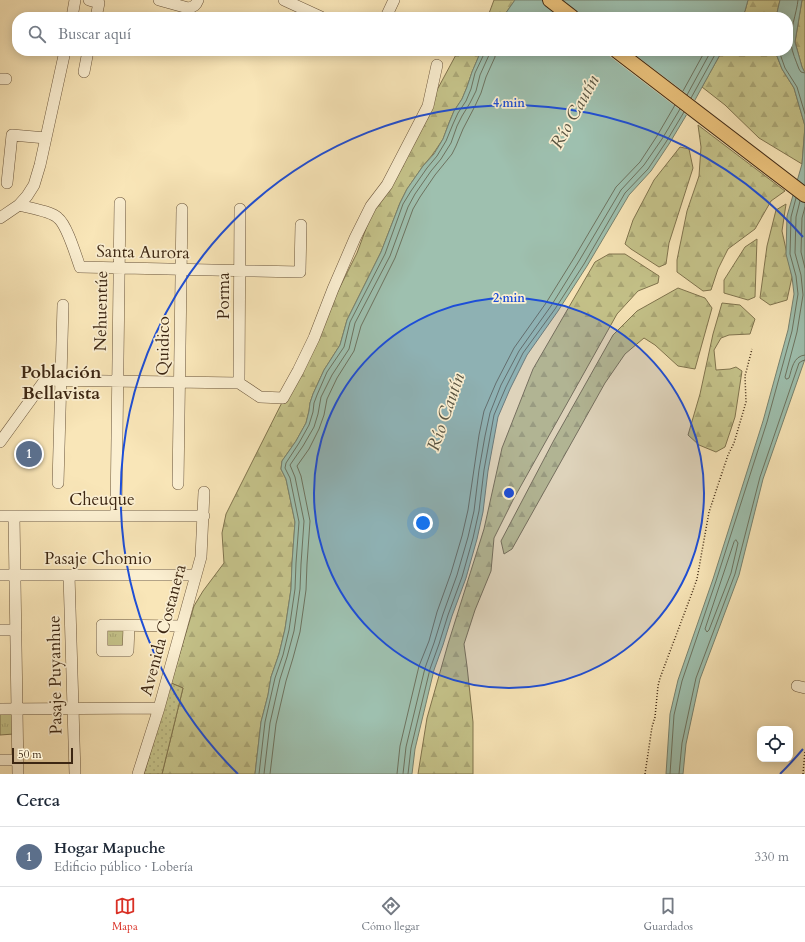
<!DOCTYPE html>
<html lang="es">
<meta charset="utf-8">
<style>
body{margin:0;font-family:Cardo,serif;background:#f6f6f7;color:#1f2937}
.controls{position:absolute;right:12px;bottom:12px;display:grid;overflow:hidden;border-radius:8px;box-shadow:0 2px 10px #0003}
.controls button{width:36px;height:36px;display:grid;place-items:center;padding:0;border:0;border-bottom:1px solid #e0e1e3;background:#fff;color:#1f2937;font:20px sans-serif}
.scale{position:absolute;left:12px;bottom:10px;width:61px;box-sizing:border-box;padding-left:4px;border:2px solid #3c2612;border-top:0;font-size:11px;line-height:14px;white-space:nowrap;color:#3c2612;-webkit-text-stroke:3px #fbefd1;paint-order:stroke}
.you{position:absolute;left:423px;top:523px;width:14px;height:14px;margin:-10px;border:3px solid #fff;border-radius:50%;background:#1a73e8;box-shadow:0 0 0 6px #1a73e833}
.badge{display:grid;place-items:center;width:26px;height:26px;border-radius:50%;background:#d93025;color:#fff;font-size:13px;font-weight:700}
.pin{position:absolute;translate:-50% -50%;border:2px solid #fff;box-shadow:0 1px 4px #0006}
.list{margin:0;padding:0;list-style:none}
h2{display:flex;justify-content:space-between;align-items:center;height:52px;margin:0;padding:0 16px;font-size:17px}
h2 small{font-size:13px;font-weight:400;color:#747a83}
.list li{display:grid;grid-template-columns:26px 1fr auto;gap:12px;align-items:center;box-sizing:border-box;height:60px;padding:0 16px;border-top:1px solid #e0e1e3}
.list b{display:block;font-size:15px;white-space:nowrap}
.list p{margin:0;font-size:13px;white-space:nowrap;color:#747a83}
.list em{font-size:13px;font-style:normal;color:#747a83}
.icon{flex:none;width:22px;height:22px;fill:none;stroke:currentColor;stroke-width:2;stroke-linecap:round;stroke-linejoin:round}
.map{position:relative;flex:none;width:805px;height:774px;overflow:hidden}
.search{position:absolute;background:#fff;box-shadow:0 2px 10px #0003;left:12px;right:12px;top:12px;height:44px;display:flex;align-items:center;gap:10px;box-sizing:border-box;padding:0 14px;border-radius:16px;color:#747a83;font-size:15px}
.sheet{height:112px;background:#fff}
nav{display:flex;justify-content:space-around;align-items:center;box-sizing:border-box;height:56px;border-top:1px solid #e0e1e3;background:#fff;font-size:11px;color:#747a83}
nav a{display:grid;justify-items:center;gap:2px}
nav .on{color:#d93025}
.map>svg:first-child{display:block}
</style>
<div class="map">
<svg width="805" height="774" viewBox="0 0 805 774">
<defs>
<pattern id="grass-tufts" width="24" height="20" patternUnits="userSpaceOnUse"><rect width="24" height="20" fill="#c5c38a"/><path d="M3 7l-1-3M5 7V3M7 7l1-3M15 17l-1-3M17 17v-4M19 17l1-3" fill="none" stroke="#aaa776"/></pattern>
<pattern id="forest-firs" width="22" height="20" patternUnits="userSpaceOnUse"><rect width="22" height="20" fill="#c5c38a"/><path d="M5 1l3.5 6h-7zM16 11l3.5 6h-7z" fill="#aaa776"/></pattern>
<pattern id="park-dots" width="8" height="8" patternUnits="userSpaceOnUse"><rect width="8" height="8" fill="#c5c38a"/><path d="M2 2h.1M6 6h.1" fill="none" stroke="#aaa776" stroke-width="1.8" stroke-linecap="round"/></pattern>
</defs>
<rect width="100%" height="100%" fill="#f9e6b8"/>
<filter id="stains"><feTurbulence type="fractalNoise" baseFrequency=".005" numOctaves="4"/><feColorMatrix values="0 0 0 0 .2 0 0 0 0 .09 0 0 0 0 .02 0 0 0 .5 -.17"/></filter>
<radialGradient id="worn" r=".72"><stop offset=".6" stop-color="#630" stop-opacity="0"/><stop offset="1" stop-color="#630" stop-opacity=".3"/></radialGradient>
<!-- grass -->
<path fill="url(#grass-tufts)" stroke="#80744e" d="M103 627 126 628V650L103 649Z
M0 713H13L14 734 0 735Z"/>
<!-- forest -->
<path fill="url(#forest-firs)" stroke="#80744e" d="M494 0H515L503 17H480L481 16H488Z
M748 0H780L776 17H741L745 11Z
M802 0H805V73L802 67 795 42Z
M458 51H481L472 72 467 87 462 99 454 111 449 123 443 139 433 154 423 166 407 189 400 203 381 252 347 320 340 345 324 370 313 394 310 403 309 411 306 423 296 441 282 461 281 469 286 479 295 522 292 563 291 589 285 629 279 654 271 677 268 695 261 722 255 774H162L183 688 171 683 194 606 203 591 224 563 222 533 226 514 357 253 374 207Z
M722 51H775L782 69 794 88 805 126 802 164 759 138 725 105 702 87Z
M698 125 785 191 771 201 755 229 728 249 718 269 711 290 703 291 677 272V260L687 211 699 176 701 147Z
M680 147 689 149 693 168 669 243 666 264 659 267 631 249 625 244 633 220 654 180Z
M786 204 782 231 792 277 787 300 770 305 760 298 767 246 776 210Z
M757 239 755 297 748 300 724 293V280L745 247Z
M609 254H625L659 276 658 283 638 291 617 314 513 500 494 538 491 571 475 610 464 644 467 666 473 722V774H418L427 718 448 644 484 529 502 448 533 369 595 262Z
M678 288 705 298 712 308 695 369 678 366 655 345 644 338 625 354 605 383 512 549 504 554 501 541 554 440 613 335 637 311Z
M722 303 740 305 755 319 750 334 729 335 721 338 714 350 716 370 730 369 736 367 742 371 735 417 725 447 716 452 699 445 688 435 700 394 713 334Z"/>
<!-- park -->
<path fill="url(#park-dots)" stroke="#80744e" d="M171 683 183 688 162 774H144Z"/>
<!-- water -->
<path fill="#9ec0af" stroke="#778270" d="M515 0H748L745 11 741 17H503Z
M780 0H802L795 42 802 67 805 73V359L763 479 739 575 700 679 686 744 683 774H666L670 714 678 680 713 579 763 421 788 330 794 294 792 277 786 254 787 216 802 164 805 126 794 88 782 69 775 51H788V17H776Z
M481 51H722L690 109 669 144 651 171 629 195 587 266 558 311 527 355 510 389 498 417 488 471 483 512 477 539 466 578 452 616 443 645 434 670 415 749 412 774H255L261 722 268 695 271 677 279 654 285 629 291 589 292 563 295 522 286 479 281 469 282 461 296 441 306 423 309 411 310 403 313 394 324 370 340 345 347 320 381 252 400 203 407 189 423 166 434 154 443 139 449 123 454 111 462 99 467 87 472 72Z"/>
<!-- pier -->
<path fill="#f9e6b8" d="M603 51H630L696 101 688 116Z"/>
<g fill="none" stroke-linecap="round" stroke-linejoin="round">
<!-- shore -->
<path stroke="#6d7360" stroke-width="1" d="M798 0C797 12 789 33 791 44 792 52 796 61 799 69L801 72 805 73
M779 51 785 68 797 87 805 114
M683 91 705 51
M687 95 711 51
M691 98 717 51
M800 201 796 217 795 253 801 275 803 295 797 332 785 377 786 379H787L789 378C792 369 793 356 805 355
M805 207 802 218 801 252 805 268
M736 540 738 543 731 573 709 630 707 632 705 629 734 542Z
M259 774 265 722 275 678 283 655 289 630 295 589 296 563 299 522 290 478 285 468 286 463 299 443 309 425 313 412 314 403 317 395 327 372 344 347 350 322 385 254 403 204 411 191 427 168 437 156 446 141 453 124 458 113 466 101 471 89 475 73 484 54V51
M264 774 270 723 280 679 287 657 294 631 300 589 301 564 304 521 295 477 290 465 303 446 314 427 318 414 321 397 332 375 349 349 355 323 390 256 408 207 415 194 431 171 441 159 451 143 457 126 462 116 470 103 476 91 480 75 489 55V51
M270 774 276 724 286 681 293 658 300 632 306 590 307 564 310 521 301 476 297 466 309 449 319 429 324 415 327 399 337 378 354 351 361 326 395 258 413 209 420 197 435 175 452 154 456 146 463 129 475 106 481 93 486 77 495 57V51
M397 774 400 746 419 666 429 641 437 612 451 573 462 536 468 510 479 435 484 411 496 383 514 348 546 303 574 258 616 187 640 162 657 136 675 105
M403 774 406 747 425 668 434 643 443 614 457 575 468 537 474 511 479 470 485 436 490 413 501 385 519 351 551 306 579 261 621 190 644 165 662 139 680 109
M408 774 411 748 430 669 439 644 448 615 462 577 473 538 479 511 484 470 494 415 506 387 523 353 555 309 584 264 625 193 648 169 666 142 684 112
M670 774 674 715 682 681 716 581 767 422 792 331 798 294 796 276 790 254 791 217 796 198
M679 774 682 743 696 678 735 574 760 477 799 363 802 361 805 360"/>
<!-- minor casing -->
<g stroke="#6b563c" stroke-width="12">
<path id="minor" d="M89 0 99 3 96 17
M159 0 188 8C194 7 196 5 198 0
M284 0 321 17
M72 17 75 0
M386 17 394 0
M84 72 88 51
M0 79H6
M7 183 12 135 46 138
M19 205C29 208 51 211 58 218 67 225 76 256 80 267L300 272 301 225
M0 218 19 205 27 196 34 185 40 165 65 51
M239 383 260 397 283 398 298 371 314 338 333 289 355 238 371 206 387 185 428 106 437 65
M239 383 240 209
M0 442 45 380 239 383
M58 483 63 305
M178 484 182 209
M0 516H204
M14 516 18 774
M116 516 120 203
M0 575H196
M69 575 75 774
M129 626 128 651H102V625L182 626
M0 630H16
M797 686 805 688
M0 709 159 708
M0 760H18
M138 774 159 708 201 557 204 492"/>
</g>
<!-- major casing -->
<g stroke="#3c2612" stroke-width="16">
<path id="major" d="M550 0 572 17
M617 51 805 195"/>
</g>
<!-- path -->
<path stroke="#3c2612" stroke-width="1.5" stroke-dasharray="1 2" stroke-linecap="butt" d="M645 774 652 727 655 717 658 686 660 678 692 593 697 579 709 512 728 455 734 443 746 402 745 376 752 349
M803 774 805 751"/>
<!-- minor -->
<use href="#minor" stroke="#fbefd1" stroke-width="11"/>
<!-- major -->
<use href="#major" stroke="#ecc37c" stroke-width="14"/>
</g>
<!-- distance rings -->
<circle cx="509" cy="493" r="195" fill="#1d4ed8" fill-opacity=".12"/>
<g fill="none" stroke="#1d4ed8" stroke-width="2">
<circle cx="509" cy="493" r="195"/>
<path d="M803 749A390 390 0 0 1 780 774M238 774A390 390 0 1 1 803 237"/>
</g>
<g text-anchor="middle" dominant-baseline="central" stroke-width="3.5" stroke-linejoin="round" paint-order="stroke">
<!-- street labels -->
<g font-size="17" fill="#3c2612" stroke="#fbefd1">
<text transform="translate(143 252) rotate(1)">Santa Aurora</text>
<text transform="translate(223 296) rotate(-90)">Porma</text>
<text transform="translate(101 311) rotate(-89)">Nehuentúe</text>
<text transform="translate(163 346) rotate(-89)">Quidico</text>
<text x="102" y="499">Cheuque</text>
<text x="98" y="558">Pasaje Chomio</text>
<text transform="translate(163 630) rotate(-75)">Avenida Costanera</text>
<text transform="translate(55 675) rotate(-91)">Pasaje Puyanhue</text>
</g>
<!-- water labels -->
<g font-size="18" font-style="italic" fill="#595441" stroke="#fbefd1">
<text transform="translate(575 112) rotate(-61)">Río Cautín</text>
<text transform="translate(446 412) rotate(-71)">Río Cautín</text>
</g>
<!-- neighbourhood labels -->
<g font-size="18" font-weight="bold" fill="#3c2612" stroke="#fbefd1">
<text x="61" y="372">Población<tspan x="61" dy="21">Bellavista</tspan></text>
</g>
</g>
<circle cx="509" cy="493" r="6" fill="#1d4ed8" stroke="#fbefd1" stroke-width="2"/>
<g font-size="12" text-anchor="middle" font-weight="bold" fill="#1d4ed8" stroke="#fbefd1" stroke-width="3.5" stroke-linejoin="round" paint-order="stroke">
<text x="509" y="107">4 min</text>
<text x="509" y="302">2 min</text>
</g>
<rect width="100%" height="100%" filter="url(#stains)"/>
<rect width="100%" height="100%" fill="url(#worn)"/>
</svg>
<div class="controls">
<button><svg class="icon" aria-label="locate" viewBox="0 0 24 24"><circle cx="12" cy="12" r="6"/><path d="M12 2v4M12 18v4M2 12h4M18 12h4"/></svg></button>
</div>
<div class="scale">50 m</div>
<div class="you"></div>
<div class="pin badge" style="left:29px;top:454px;background:#5c6f8a">1</div>
<div class="search"><svg class="icon" aria-label="search" viewBox="0 0 24 24"><circle cx="10" cy="10" r="6"/><path d="M15 15l6 6"/></svg>Buscar aquí</div>
</div>
<section class="sheet">
<h2>Cerca<small></small></h2>
<ul class="list">
<li><span class="badge" style="background:#5c6f8a">1</span><div><b>Hogar Mapuche</b><p>Edificio público · Lobería</p></div><em>330 m</em></li>
</ul>
</section>
<nav>
<a class="on"><svg class="icon" aria-label="map" viewBox="0 0 24 24"><path d="M3 6l6-2 6 2 6-2v14l-6 2-6-2-6 2zM9 4v14M15 6v14"/></svg>Mapa</a>
<a><svg class="icon" aria-label="directions" viewBox="0 0 24 24"><path d="M12 3l9 9-9 9-9-9zM9 14v-3h6M13 9l2 2-2 2"/></svg>Cómo llegar</a>
<a><svg class="icon" aria-label="saved" viewBox="0 0 24 24"><path d="M7 4h10v16l-5-4-5 4z"/></svg>Guardados</a>
</nav>
